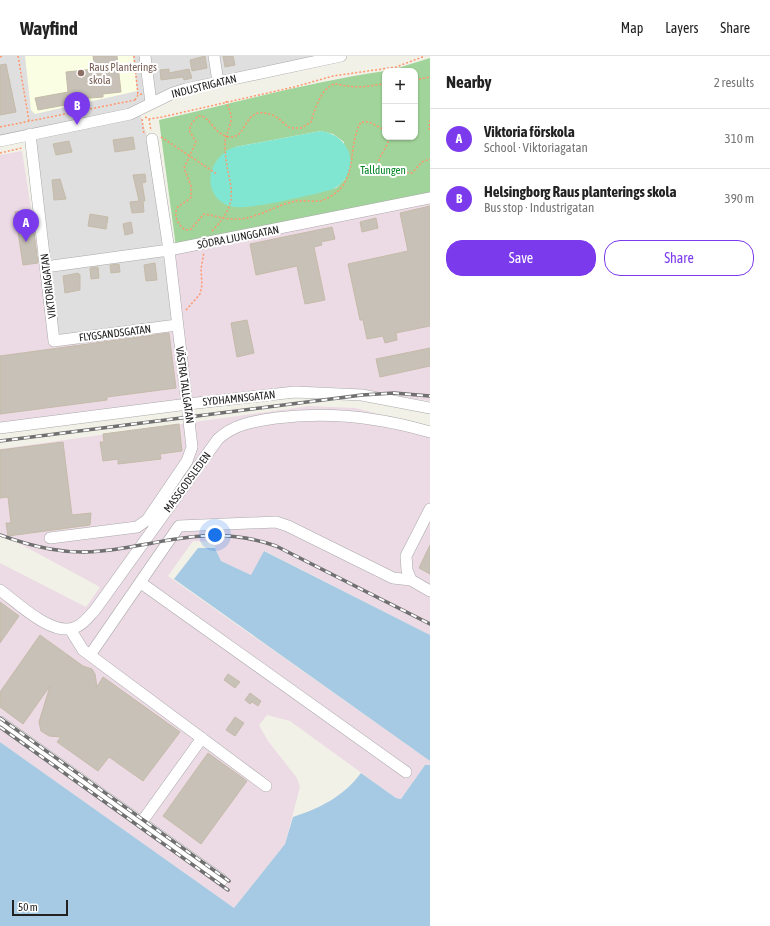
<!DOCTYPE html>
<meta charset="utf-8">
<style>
body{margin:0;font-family:"Asap Condensed",sans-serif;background:#f6f6f6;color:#222}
.controls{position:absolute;right:12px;top:12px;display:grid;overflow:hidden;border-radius:8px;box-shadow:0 1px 3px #0004}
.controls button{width:36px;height:36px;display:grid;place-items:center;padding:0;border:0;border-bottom:1px solid #e0e0e0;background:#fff;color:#222;font:20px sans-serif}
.scale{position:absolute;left:12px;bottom:10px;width:56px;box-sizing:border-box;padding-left:4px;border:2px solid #222;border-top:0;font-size:11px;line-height:14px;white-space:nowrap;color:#222;-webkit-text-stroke:3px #fff;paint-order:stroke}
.you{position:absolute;left:215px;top:479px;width:14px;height:14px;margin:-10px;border:3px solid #fff;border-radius:50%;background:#1a73e8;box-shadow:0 0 0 6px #1a73e833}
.badge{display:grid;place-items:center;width:26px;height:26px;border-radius:50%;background:#7c3aed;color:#fff;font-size:13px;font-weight:700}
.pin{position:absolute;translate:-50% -33px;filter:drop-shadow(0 1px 2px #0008)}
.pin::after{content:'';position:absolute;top:21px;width:14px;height:12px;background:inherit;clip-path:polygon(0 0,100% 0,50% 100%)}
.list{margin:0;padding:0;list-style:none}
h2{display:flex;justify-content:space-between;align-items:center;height:52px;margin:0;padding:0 16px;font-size:17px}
h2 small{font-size:13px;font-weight:400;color:#767676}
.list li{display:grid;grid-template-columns:26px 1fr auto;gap:12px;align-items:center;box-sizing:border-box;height:60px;padding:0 16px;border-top:1px solid #e0e0e0}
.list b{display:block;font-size:15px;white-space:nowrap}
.list p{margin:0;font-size:13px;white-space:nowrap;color:#767676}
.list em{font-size:13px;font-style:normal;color:#767676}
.actions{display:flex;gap:8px;padding:12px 16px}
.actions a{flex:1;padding:9px 0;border:1px solid #7c3aed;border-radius:16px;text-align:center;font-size:14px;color:#7c3aed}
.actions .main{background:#7c3aed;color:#fff}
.map{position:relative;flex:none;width:430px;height:870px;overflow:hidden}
header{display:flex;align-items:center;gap:24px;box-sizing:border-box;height:56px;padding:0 20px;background:#fff;border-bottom:1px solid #e0e0e0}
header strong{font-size:19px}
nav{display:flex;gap:22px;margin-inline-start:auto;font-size:14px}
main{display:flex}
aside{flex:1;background:#fff}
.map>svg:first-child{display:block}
</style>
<header>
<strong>Wayfind</strong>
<nav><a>Map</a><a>Layers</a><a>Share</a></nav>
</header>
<main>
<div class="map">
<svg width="430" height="870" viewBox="0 0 430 870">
<rect width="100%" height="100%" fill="#f2f1e8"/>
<!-- residential -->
<path fill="#e0dfdf" d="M0 0H334L221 24 138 52 147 80 173 267 56 283 31 75 0 82Z"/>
<!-- industrial -->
<path fill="#ecdae5" d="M22 95 52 287 174 272 184 346 0 369V99Z
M430 145V345L344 332 313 331 248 335 191 344 170 198Z
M309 350 355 352 399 363 430 373V579L265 495 251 519 221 505 213 486 193 485 168 520 430 705V709H425L401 743 396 742 290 665 267 659 259 669 268 685 297 722 300 731 285 788 234 852 0 686V507L86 551 100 531 0 477V393Z"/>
<!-- education -->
<path fill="#faffe4" d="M25 0H133L137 35 35 58 31 54Z"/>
<!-- forest -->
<path fill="#a1d49a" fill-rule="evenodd" d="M430 2V138L176 191 159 64C234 47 309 26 385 15V81H415V15H388ZM321 75 333 78 344 86 345 123 336 132 222 145 213 134 235 91Z"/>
<!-- pitch -->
<path fill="#81e6d1" d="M321 75C353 80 362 117 333 133 318 138 248 154 234 151 200 144 205 101 235 91Z"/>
<!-- water -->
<path fill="#a6cae3" d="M198 492H215L221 505 251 519 264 495 430 579V705L174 523Z
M0 686 234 852 285 788 293 761C320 752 343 741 361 717L396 742 401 743 425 709H430V870H0Z"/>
<!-- building -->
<path fill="#c8c1b7" stroke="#c5bba9" d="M93 0H117L121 36 103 38V41L64 44 65 49 38 54 35 42 68 36 66 16 95 13Z
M205 0 207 12 192 15 190 4Z
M223 0H233L235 9 225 11Z
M6 8 16 56 0 59V9Z
M169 13V17L189 13 192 22 184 24 183 21 161 24 160 14Z
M133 81 135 93 115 96 113 84Z
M69 85 72 96 56 99 53 88Z
M145 118 146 126 142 127 145 145H143L144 156 132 157 130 146 139 145 133 119Z
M60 123 66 143 54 144 52 124Z
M430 150V270L396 277 397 284 385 287 383 280 367 283 363 264H360L348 208 408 195 400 157Z
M31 154 38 207 23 209 15 156Z
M90 158 108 161 106 173 88 170Z
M376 162 378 172 362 176 360 166Z
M131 166 133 177 125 179 123 168Z
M332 171 335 183 321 186 322 189 314 191 325 244 305 248 297 210 256 219 250 188Z
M155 207 157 224 146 225 144 209Z
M119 208 120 216 111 217 110 209Z
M98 211 99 222 91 223 90 212Z
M78 217 80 219V234L65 237 63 220Z
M247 264 254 297 237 301 231 267Z
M169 277 176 332 107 341V344L0 358V300Z
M430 292V310L380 321 376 303Z
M179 368 182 395 160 398 161 403 118 408V403L103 405 100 386H104L103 378Z
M63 386 72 459 91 457 90 469 8 480 6 467H11L8 441 0 442V394Z
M430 489V518L419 512Z
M0 546 19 560 0 587Z
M40 579 83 610 92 613 95 618 97 631 103 621 180 676 143 725 109 701 98 715 57 686 61 681 49 680 41 675 39 666 50 630 23 668 0 651V636Z
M228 618 240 626 235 632 224 624Z
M250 637 261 645 258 650 252 646 250 648 245 644Z
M235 661 244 667 235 680 226 674Z
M208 697 247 725 201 788 163 760Z"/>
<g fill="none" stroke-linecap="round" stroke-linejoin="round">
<!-- minor casing -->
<g stroke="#a9a9a9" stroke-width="12">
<path id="minor" d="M145 0 151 47
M214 0 218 26
M30 78 54 285 177 269
M0 85 130 58 173 37 186 33 341 0
M45 211 169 194 430 142
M0 372 188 348 295 336 362 339 430 352
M50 482 137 471 147 464 187 405 192 391 169 194 152 83
M411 524 407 514 406 500 430 453
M141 527 406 716
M0 534C18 547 53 582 76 571 84 568 89 560 95 554L218 383C234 368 255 365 276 362 329 355 379 361 430 376
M70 573 83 594 266 730
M90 599 179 470 276 466 288 470 393 522 411 524 430 535
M0 666 222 824
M141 767 202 682"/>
</g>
<!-- path -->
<path stroke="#ff966c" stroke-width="1.5" stroke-dasharray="2 2" stroke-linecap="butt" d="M18 0 29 65
M134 0 138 39
M0 1 2 0
M415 24 430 21
M385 27C374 30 359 32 348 30 344 30 339 28 335 28 322 30 314 55 311 66L301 72H290C284 68 278 61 272 59 242 48 249 82 230 81 213 79 211 59 198 60L192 67 189 74 196 86 184 112 191 130V141C188 145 181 148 178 151 172 159 179 171 186 174L191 173 204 158C216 160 228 164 240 163 259 161 275 150 292 146 302 143 314 147 323 144 331 141 340 135 344 128 355 110 350 84 361 66H369L385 74
M135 44 138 39 142 38
M145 61 149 63 162 61 294 31 333 20 396 11 425 0
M142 63 144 79
M149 63 151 75
M430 64 429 72 430 74
M0 71 135 44
M161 81 217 118
M388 81C390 95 371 101 383 114L412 117 422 106 430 103
M0 97 22 92
M212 175C245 141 226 130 225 90 224 80 232 70 231 60 230 55 228 50 226 45
M186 254 200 238 202 229 201 213 204 196"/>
<!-- minor -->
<use href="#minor" stroke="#fff" stroke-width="11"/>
<!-- rail casing -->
<g stroke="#707070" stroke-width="3.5">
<path id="rail" d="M0 385 362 339 394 337 430 340
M0 479C33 491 66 499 101 495 166 488 211 467 276 490L430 568
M0 662 229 825
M0 671 228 834"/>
</g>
<!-- rail -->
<use href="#rail" stroke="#fff" stroke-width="2" stroke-dasharray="6" stroke-linecap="butt"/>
</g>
<!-- markers -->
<circle fill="#8d6e63" stroke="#fff" stroke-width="1.5" cx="81" cy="17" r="4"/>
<g text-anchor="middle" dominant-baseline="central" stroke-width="4" stroke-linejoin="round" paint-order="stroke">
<!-- education labels -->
<g font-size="11" fill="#785e54" stroke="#fff" text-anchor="start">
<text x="89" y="11">Raus Planterings<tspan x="89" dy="13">skola</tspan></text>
</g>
<!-- street labels -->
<g font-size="11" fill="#222" stroke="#fff">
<text transform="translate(204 30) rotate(-14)">INDUSTRIGATAN</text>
<text transform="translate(238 181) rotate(-11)">SÖDRA LJUNGGATAN</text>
<text transform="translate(48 230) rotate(-97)">VIKTORIAGATAN</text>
<text transform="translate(115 277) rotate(-7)">FLYGSANDSGATAN</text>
<text transform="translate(185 329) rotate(82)">VÄSTRA TALLGATAN</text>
<text transform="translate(239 342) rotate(-6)">SYDHAMNSGATAN</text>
<text transform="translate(187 426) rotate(-54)">MASSGODSLEDEN</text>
</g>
<!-- park labels -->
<g font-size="11" fill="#058627" stroke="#fff">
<text x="383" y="114">Talldungen</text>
</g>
</g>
</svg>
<div class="controls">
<button>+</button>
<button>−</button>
</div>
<div class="scale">50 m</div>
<div class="you"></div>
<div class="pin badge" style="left:26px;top:186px">A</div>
<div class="pin badge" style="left:77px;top:69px">B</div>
</div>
<aside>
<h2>Nearby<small>2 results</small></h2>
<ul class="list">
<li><span class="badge">A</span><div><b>Viktoria förskola</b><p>School · Viktoriagatan</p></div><em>310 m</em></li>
<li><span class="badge">B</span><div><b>Helsingborg Raus planterings skola</b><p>Bus stop · Industrigatan</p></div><em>390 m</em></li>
</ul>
<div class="actions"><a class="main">Save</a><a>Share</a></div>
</aside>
</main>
